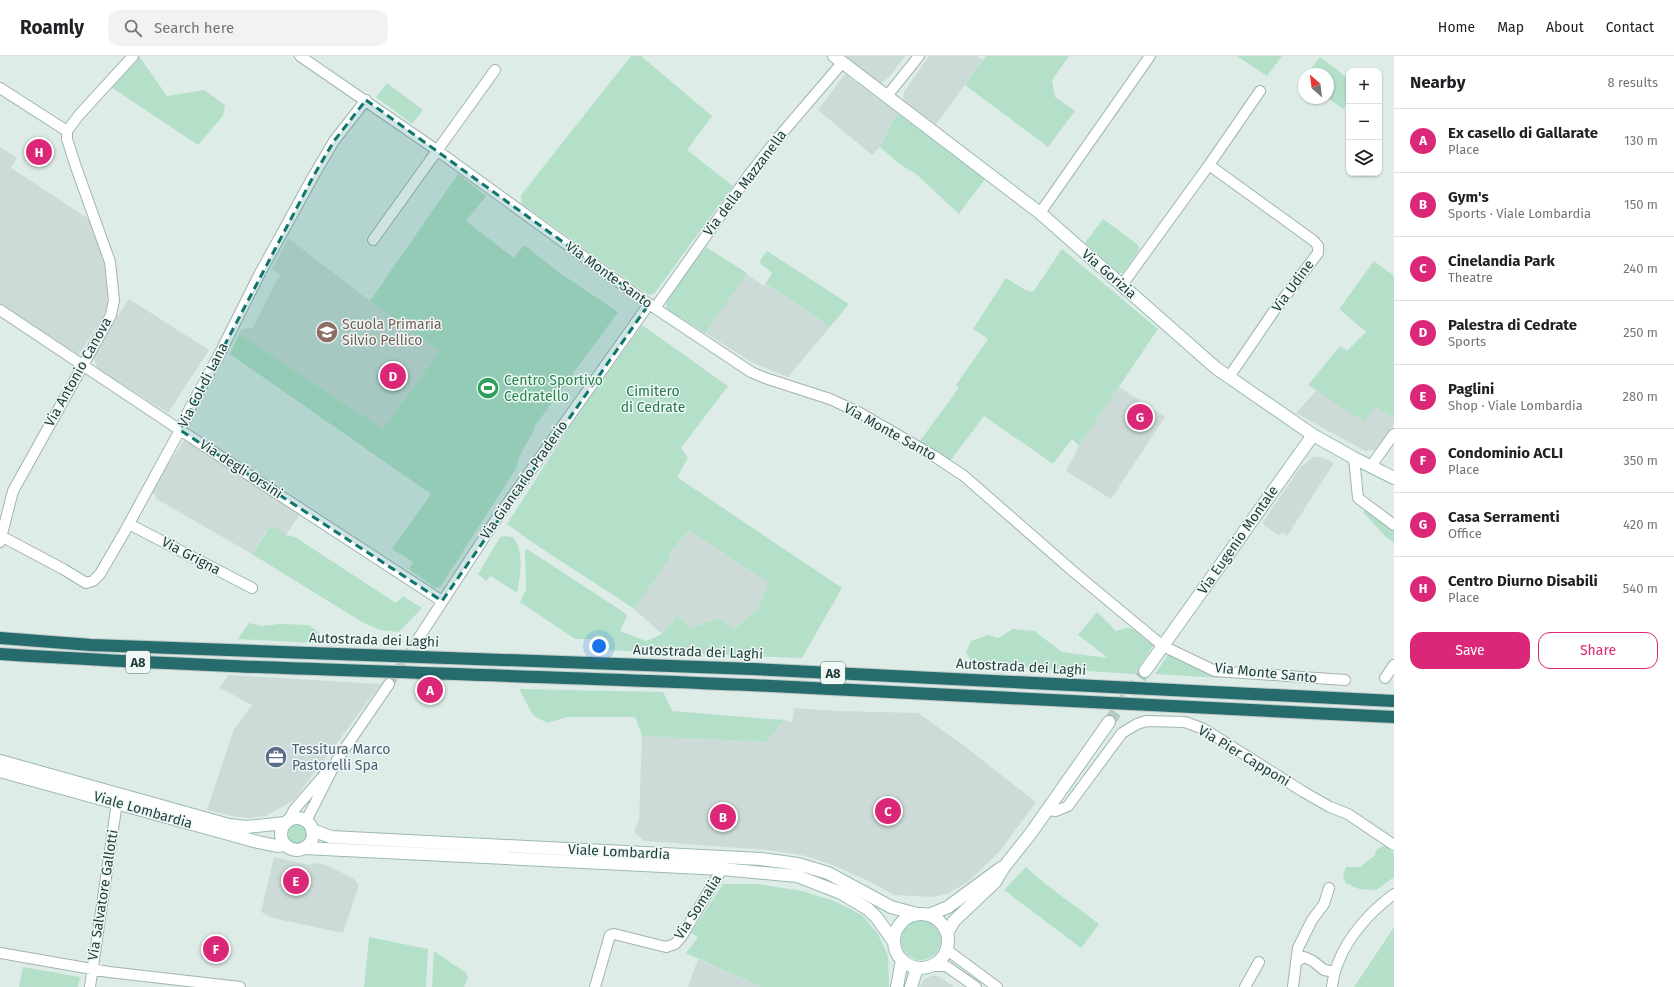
<!DOCTYPE html>
<meta charset="utf-8">
<style>
body{margin:0;font-family:"Fira Sans",sans-serif;background:#f2f2f2;color:#202124}
.controls{position:absolute;right:12px;top:12px;display:grid;overflow:hidden;border-radius:8px;box-shadow:0 1px 3px #0004}
.controls button{width:36px;height:36px;display:grid;place-items:center;padding:0;border:0;border-bottom:1px solid #e0e0e0;background:#fff;color:#202124;font:20px sans-serif}
.compass{position:absolute;left:1298px;top:12px;width:36px;height:36px;border-radius:50%;background:#fff;box-shadow:0 1px 3px #0004;rotate:332deg}
.you{position:absolute;left:599px;top:590px;width:14px;height:14px;margin:-10px;border:3px solid #fff;border-radius:50%;background:#1a73e8;box-shadow:0 0 0 6px #1a73e833}
.badge{display:grid;place-items:center;width:26px;height:26px;border-radius:50%;background:#db2777;color:#fff;font-size:13px;font-weight:700}
.pin{position:absolute;translate:-50% -50%;border:2px solid #fff;box-shadow:0 1px 4px #0006}
.list{margin:0;padding:0;list-style:none}
h2{display:flex;justify-content:space-between;align-items:center;height:52px;margin:0;padding:0 16px;font-size:17px}
h2 small{font-size:13px;font-weight:400;color:#757577}
.list li{display:grid;grid-template-columns:26px 1fr auto;gap:12px;align-items:center;box-sizing:border-box;height:64px;padding:0 16px;border-top:1px solid #e0e0e0}
.list b{display:block;font-size:15px;white-space:nowrap}
.list p{margin:0;font-size:13px;white-space:nowrap;color:#757577}
.list em{font-size:13px;font-style:normal;color:#757577}
.actions{display:flex;gap:8px;padding:12px 16px}
.actions a{flex:1;padding:9px 0;border:1px solid #db2777;border-radius:12px;text-align:center;font-size:14px;color:#db2777}
.actions .main{background:#db2777;color:#fff}
.icon{flex:none;width:22px;height:22px;fill:none;stroke:currentColor;stroke-width:2;stroke-linecap:round;stroke-linejoin:round}
.map{position:relative;flex:none;width:1394px;height:931px;overflow:hidden}
header{display:flex;align-items:center;gap:24px;box-sizing:border-box;height:56px;padding:0 20px;background:#fff;border-bottom:1px solid #e0e0e0}
header strong{font-size:19px}
nav{display:flex;gap:22px;margin-inline-start:auto;font-size:14px}
.search{width:280px;height:36px;background:#f2f2f2;display:flex;align-items:center;gap:10px;box-sizing:border-box;padding:0 14px;border-radius:12px;color:#757577;font-size:15px}
main{display:flex}
aside{flex:1;background:#fff}
.map>svg:first-child{display:block}
</style>
<header>
<strong>Roamly</strong>
<div class="search"><svg class="icon" aria-label="search" viewBox="0 0 24 24"><circle cx="10" cy="10" r="6"/><path d="M15 15l6 6"/></svg>Search here</div>
<nav><a>Home</a><a>Map</a><a>About</a><a>Contact</a></nav>
</header>
<main>
<div class="map">
<svg width="1394" height="931" viewBox="0 0 1394 931">
<rect width="100%" height="100%" fill="#deece8"/>
<!-- built -->
<path fill="#ccdbd8" d="M844 0H905L889 21 880 28Z
M929 0H977L983 4 936 68 903 47 904 36Z
M845 18 897 57 880 91 872 99 818 54Z
M0 91 17 102 11 112 90 164 106 208 108 224 107 245 106 255 79 299 0 248Z
M288 182 370 245 440 295 383 373 239 278 242 273 253 272 280 218 272 214Z
M706 191 764 230 766 227 830 271 788 321 753 307 667 253 666 248Z
M129 243 209 294 168 357 97 312 96 309 94 302 100 288Z
M1119 331 1165 361 1111 443 1066 415 1079 390Z
M1317 334 1364 366 1375 351 1394 361V368L1375 394 1365 395 1296 357Z
M185 383 300 458 286 479 266 475 252 498 155 442 156 440 150 436Z
M1313 401H1321L1334 407 1287 480 1282 476 1279 480 1262 467 1300 412Z
M689 474 770 528 758 553 734 573 717 562 692 572 677 560 662 578 634 553 671 500 669 497Z
M228 619 381 628 294 744 266 760 251 762 237 761 207 754 234 673 252 649 220 632Z
M794 652 837 655 918 657 963 689 1036 746 1000 795 968 826 947 838 933 841 894 839 873 827 835 810 806 800 768 794 644 785 634 776 639 764 642 680 767 686 784 664 792 666Z
M274 801 310 809 315 807 327 809 354 823 359 829 343 877 273 862 261 856Z
M698 903 761 931H688Z
M933 919 940 921 954 931H920L923 924Z"/>
<!-- green -->
<path fill="#b4e0c9" d="M139 0 167 40 204 34 225 49 223 60 198 89 111 31Z
M631 0H641L712 60 687 94 733 130 654 238 648 239 522 148 521 139Z
M986 0H1069L1052 24 1055 41 1075 55 1048 91 965 29Z
M1237 0H1282L1267 20Z
M1320 1 1349 23V45L1343 53 1328 42V18H1307Z
M387 27 423 54 412 68 376 41Z
M897 57 985 123 959 158 916 118 901 109 880 91Z
M458 118 486 140 466 165 514 202 524 189 560 217 618 256 535 370C531 384 518 396 517 411L440 531 435 532 409 513 413 506 392 493 431 438 230 298 239 278 383 373 440 295 370 245Z
M1103 163 1137 188 1139 191 1138 195 1123 217H1119L1085 187Z
M706 191 747 217 705 277 667 253 666 244Z
M1062 193 1158 273 1079 390 1072 383 1053 408 984 360 950 405 919 386 959 332 956 329 988 283 973 273 1006 222 1027 235 1033 236Z
M767 195 849 248 830 271 766 227 772 217 759 206Z
M1374 205 1394 220V361L1375 351 1364 366 1308 329 1340 290 1347 295 1366 276 1339 253Z
M642 269 728 330 681 392 688 402 677 421 842 532 802 602 605 594 595 583H575L520 546 526 534 525 494 527 493 625 557 627 561 620 575 646 585 662 578 677 560 692 572 718 562 734 573 758 553 769 527 689 474 669 497 671 500 634 553C592 524 548 499 507 468L571 368Z
M1373 451 1394 465V487L1385 480 1363 456Z
M271 469 286 479 295 481 396 547 403 540 422 552 399 576 380 574 362 566 252 498Z
M504 480 513 481C525 496 520 519 517 537L491 520 486 525 478 518 500 481Z
M1097 556 1116 575C1119 574 1125 572 1129 572 1139 574 1144 586 1154 588L1135 618 978 608 971 605 966 596 971 585 988 579 998 582 1013 573 1034 575 1062 596 1108 602 1078 579Z
M249 567 261 570 280 568 309 569 332 588 238 583Z
M1169 597 1221 622 1155 618Z
M519 633 663 636 672 655 784 664 767 686 642 680 635 661H568L547 667 533 659Z
M287 778a10 10 0 1 1 20 0a10 10 0 1 1-20 0Z
M1385 789 1394 798V821L1376 834 1359 833 1346 827 1343 819 1346 811H1360L1374 800 1377 793Z
M1026 811 1044 827 1099 868 1081 892 1004 834Z
M723 828H758L802 835 834 845 862 859 878 878 888 900 889 931H761L686 897 698 881 691 877Z
M901 884a20 20 0 1 1 40 0a20 20 0 1 1-40 0Z
M1394 871V931H1354Z
M369 881 428 893 426 931H364Z
M434 895 466 917 468 922 464 931H432Z
M23 911 80 921 78 931H19Z"/>
<g fill="none" stroke-linecap="round" stroke-linejoin="round">
<!-- street-tunnel -->
<path stroke="#b7c9c5" stroke-width="10" stroke-dasharray="10 5" stroke-linecap="butt" d="M389 628 418 583"/>
<!-- secondary-tunnel -->
<path stroke="#b7c9c5" stroke-width="12" stroke-dasharray="12 6" stroke-linecap="butt" d="M1109 666 1145 615"/>
<!-- street casing -->
<g stroke="#a0b4b1" stroke-width="12">
<path id="street" d="M300 0 438 95 649 248 751 316 765 322 830 343 860 357 934 400 964 420 1075 517 1163 590 1215 615 1345 624
M0 32 67 75
M887 40 919 0
M1209 109 1314 185 1318 190V197L1274 255 1229 321
M1040 157 1150 0
M373 184 495 14
M1122 229 1209 109 1260 35
M655 252 749 119 777 83 842 7
M0 254 180 374 442 545
M1354 402 1358 442 1394 469
M1371 410 1394 378
M129 468 252 532
M1 480 63 513 86 527 93 525 100 518 125 475 180 374 188 356 221 295 260 217 314 119 334 85 366 44
M0 486 13 435 111 259 114 244 110 206 76 111 67 83V75L79 59 133 0
M418 583 495 465 649 248
M1385 622 1394 609
M1047 754 1056 755 1068 750 1122 677 1137 668 1146 665 1185 666 1204 673 1302 735 1330 751 1348 758 1394 789
M289 764 294 754 325 718
M306 765 337 704 389 628
M947 894 997 931
M0 897 109 916 240 931
M1296 906 1298 892 1312 864 1324 848 1329 832
M933 910H946L976 931
M90 931 117 746
M595 931 610 879 614 878 666 891 675 888 682 880 722 813
M1245 931 1259 906
M1293 931 1296 906 1304 901 1313 905 1324 914 1335 916
M1332 931C1333 923 1335 914 1338 907 1348 880 1371 855 1394 838"/>
</g>
<!-- secondary casing -->
<g stroke="#9bb9b4" stroke-width="14">
<path id="secondary" d="M834 0 1040 157 1216 312 1313 379 1354 402 1394 422
M1145 615 1313 379
M0 705 229 769 246 771 285 767
M0 715 258 786 277 790 285 789
M281 778a16 16 0 1 1 32 0a16 16 0 1 1-32 0Z
M312 774 331 781 761 803 798 808 828 817 891 851 917 858
M304 792 722 813 797 820 841 837 868 853 877 862 894 886
M894 885a27 27 0 1 1 54 0a27 27 0 1 1-54 0Z
M929 859 948 851 1001 812
M947 877 954 865 995 826 1004 811 1031 777 1109 666
M897 931 902 904
M911 931 916 915 920 912"/>
</g>
<!-- highway casing -->
<g stroke="#c0c9c8" stroke-width="14">
<path id="highway" d="M0 582 91 589 753 613 1394 645
M0 598C250 614 500 618 750 629 964 639 1179 651 1394 661"/>
</g>
<!-- street -->
<use href="#street" stroke="#fff" stroke-width="10"/>
<!-- secondary -->
<use href="#secondary" stroke="#fff" stroke-width="12"/>
<!-- highway -->
<use href="#highway" stroke="#266c6c" stroke-width="12"/>
</g>
<!-- marked area -->
<path fill="#0f766e" fill-opacity="0.2" stroke="#0f766e" stroke-width="3" stroke-dasharray="8 5" stroke-linejoin="round" d="M366 44 649 248 442 545 180 374 314 119 334 85Z"/>
<!-- icons -->
<defs>
<g id="school-disc" transform="scale(1.15)"><circle r="9.5" fill="#8d6e63" stroke="#eff8f5"/><path d="M0-5L7-2L0 1L-7-2ZM-4 1L0 2.5L4 1V4Q0 6-4 4Z" fill="#fff"/></g>
<g id="stadium-disc" transform="scale(1.15)"><circle r="9.5" fill="#2e9e5b" stroke="#eff8f5"/><path d="M0-5a6.5 5 0 1 0 0 10a6.5 5 0 1 0 0-10ZM-3.5-1.8h7v3.6h-7Z" fill="#fff"/></g>
<g id="office-disc" transform="scale(1.15)"><circle r="9.5" fill="#5c6f8a" stroke="#eff8f5"/><path d="M-6-3h4V-5.5h4V-3h4V5H-6ZM-1-4.5V-3h2v-1.5ZM-6 0V1H6V0Z" fill="#fff"/></g>
</defs>
<g fill-rule="evenodd">
<use href="#school-disc" x="327" y="276"/>
<use href="#stadium-disc" x="488" y="332"/>
<use href="#office-disc" x="276" y="701"/>
</g>
<g text-anchor="middle" dominant-baseline="central" stroke-width="3" stroke-linejoin="round" paint-order="stroke">
<!-- shield labels -->
<g fill="#eff8f5" stroke="#5c7573" stroke-width="1">
<rect x="126" y="595" width="24" height="22" rx="3"/>
<rect x="821" y="606" width="24" height="22" rx="3"/>
</g>
<g font-size="13" font-weight="bold" fill="#1d3d3b">
<text x="138" y="606">A8</text>
<text x="833" y="617">A8</text>
</g>
<!-- street labels -->
<g font-size="14" fill="#1d3d3b" stroke="#eff8f5">
<text transform="translate(745 127) rotate(-53)">Via della Mazzanella</text>
<text transform="translate(1109 218) rotate(41)">Via Gorizia</text>
<text transform="translate(609 219) rotate(36)">Via Monte Santo</text>
<text transform="translate(1293 230) rotate(-54)">Via Udine</text>
<text transform="translate(78 316) rotate(-61)">Via Antonio Canova</text>
<text transform="translate(203 329) rotate(-63)">Via Col di Lana</text>
<text transform="translate(890 376) rotate(29)">Via Monte Santo</text>
<text transform="translate(241 413) rotate(33)">Via degli Orsini</text>
<text transform="translate(524 424) rotate(-55)">Via Giancarlo Praderio</text>
<text transform="translate(1238 484) rotate(-55)">Via Eugenio Montale</text>
<text transform="translate(191 500) rotate(28)">Via Grigna</text>
<text transform="translate(374 584) rotate(2)">Autostrada dei Laghi</text>
<text transform="translate(698 596) rotate(2)">Autostrada dei Laghi</text>
<text transform="translate(1021 611) rotate(3)">Autostrada dei Laghi</text>
<text transform="translate(1266 617) rotate(6)">Via Monte Santo</text>
<text transform="translate(1244 700) rotate(31)">Via Pier Capponi</text>
<text transform="translate(143 754) rotate(16)">Viale Lombardia</text>
<text transform="translate(619 796) rotate(3)">Viale Lombardia</text>
<text transform="translate(103 839) rotate(-81)">Via Salvatore Gallotti</text>
<text transform="translate(698 851) rotate(-57)">Via Somalia</text>
</g>
<!-- education labels -->
<g font-size="14" fill="#785e54" stroke="#eff8f5" text-anchor="start">
<text x="342" y="268">Scuola Primaria<tspan x="342" dy="16">Silvio Pellico</tspan></text>
</g>
<!-- leisure labels -->
<g font-size="14" fill="#27864d" stroke="#eff8f5" text-anchor="start">
<text x="504" y="324">Centro Sportivo<tspan x="504" dy="16">Cedratello</tspan></text>
</g>
<!-- park labels -->
<g font-size="14" fill="#237856" stroke="#eff8f5">
<text x="653" y="335">Cimitero<tspan x="653" dy="16">di Cedrate</tspan></text>
</g>
<!-- service labels -->
<g font-size="14" fill="#4e5e75" stroke="#eff8f5" text-anchor="start">
<text x="292" y="693">Tessitura Marco<tspan x="292" dy="16">Pastorelli Spa</tspan></text>
</g>
</g>
</svg>
<div class="controls">
<button>+</button>
<button>−</button>
<button><svg class="icon" aria-label="layers" viewBox="0 0 24 24"><path d="M12 4l9 5-9 5-9-5zM3 14l9 5 9-5"/></svg></button>
</div>
<svg class="compass" viewBox="-18 -18 36 36"><path d="M0-13l5 13h-10z" fill="#e53935"/><path d="M0 13l5-13h-10z" fill="#757577"/></svg>
<div class="you"></div>
<div class="pin badge" style="left:430px;top:634px">A</div>
<div class="pin badge" style="left:723px;top:761px">B</div>
<div class="pin badge" style="left:888px;top:755px">C</div>
<div class="pin badge" style="left:393px;top:320px">D</div>
<div class="pin badge" style="left:296px;top:825px">E</div>
<div class="pin badge" style="left:216px;top:893px">F</div>
<div class="pin badge" style="left:1140px;top:361px">G</div>
<div class="pin badge" style="left:39px;top:96px">H</div>
</div>
<aside>
<h2>Nearby<small>8 results</small></h2>
<ul class="list">
<li><span class="badge">A</span><div><b>Ex casello di Gallarate</b><p>Place</p></div><em>130 m</em></li>
<li><span class="badge">B</span><div><b>Gym's</b><p>Sports · Viale Lombardia</p></div><em>150 m</em></li>
<li><span class="badge">C</span><div><b>Cinelandia Park</b><p>Theatre</p></div><em>240 m</em></li>
<li><span class="badge">D</span><div><b>Palestra di Cedrate</b><p>Sports</p></div><em>250 m</em></li>
<li><span class="badge">E</span><div><b>Paglini</b><p>Shop · Viale Lombardia</p></div><em>280 m</em></li>
<li><span class="badge">F</span><div><b>Condominio ACLI</b><p>Place</p></div><em>350 m</em></li>
<li><span class="badge">G</span><div><b>Casa Serramenti</b><p>Office</p></div><em>420 m</em></li>
<li><span class="badge">H</span><div><b>Centro Diurno Disabili</b><p>Place</p></div><em>540 m</em></li>
</ul>
<div class="actions"><a class="main">Save</a><a>Share</a></div>
</aside>
</main>
